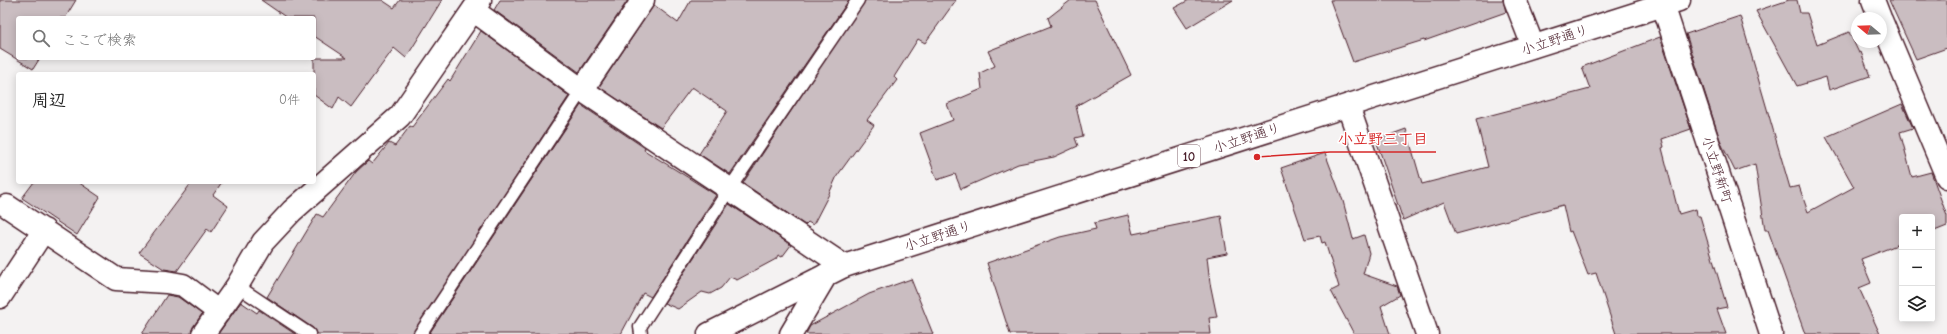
<!DOCTYPE html>
<html lang="ja">
<meta charset="utf-8">
<style>
body{margin:0;font-family:"Comic Neue","Klee One",sans-serif;background:#f6f6f6;color:#222}
.controls{position:absolute;right:12px;bottom:12px;display:grid;overflow:hidden;border-radius:4px;box-shadow:0 2px 10px #0003}
.controls button{width:36px;height:36px;display:grid;place-items:center;padding:0;border:0;border-bottom:1px solid #e0e0e0;background:#fff;color:#222;font:20px sans-serif}
.compass{position:absolute;left:1851px;top:12px;width:36px;height:36px;border-radius:50%;background:#fff;box-shadow:0 2px 10px #0003;rotate:289deg}
.list{margin:0;padding:0;list-style:none}
h2{display:flex;justify-content:space-between;align-items:center;height:52px;margin:0;padding:0 16px;font-size:17px}
h2 small{font-size:13px;font-weight:400;color:#767676}
.icon{flex:none;width:22px;height:22px;fill:none;stroke:currentColor;stroke-width:2;stroke-linecap:round;stroke-linejoin:round}
.map{position:relative;flex:none;width:1947px;height:334px;overflow:hidden}
.search{position:absolute;background:#fff;box-shadow:0 2px 10px #0003;left:16px;top:16px;width:300px;height:44px;display:flex;align-items:center;gap:10px;box-sizing:border-box;padding:0 14px;border-radius:4px;color:#767676;font-size:15px}
.panel{position:absolute;background:#fff;box-shadow:0 2px 10px #0003;left:16px;top:72px;width:300px;height:112px;border-radius:4px}
.map>svg:first-child{display:block}
</style>
<div class="map">
<svg width="1947" height="334" viewBox="0 0 1947 334">
<rect width="100%" height="100%" fill="#f4f2f2"/>
<filter id="ink" filterUnits="userSpaceOnUse"><feTurbulence type="fractalNoise" baseFrequency=".025" numOctaves="2"/><feDisplacementMap in="SourceGraphic" scale="8" xChannelSelector="R" yChannelSelector="G"/><feConvolveMatrix kernelMatrix="1 2 1 2 8 2 1 2 1" color-interpolation-filters="sRGB"/></filter>
<g filter="url(#ink)">
<!-- building -->
<path fill="#cabdc1" stroke="#4a1f2b" d="M0 0H76L65 18H18V58H40L33 69 0 49Z
M261 0H382L394 8 400 0H442L406 58 394 48 351 107 339 97 333 109 314 95V58H347L314 36V18H287Z
M500 0H628L579 72 494 10Z
M691 0H849L730 174 699 154 727 111 692 87 661 128 599 87 654 5 678 23Z
M865 0H956L925 43 918 39 894 77 897 80 867 120 874 125 837 176 828 196 813 225 808 222 805 225 743 183Z
M1071 0H1095L1131 75 1076 106 1083 136 1075 138 1078 146 1054 157 1018 164 961 189 955 174 937 180 920 133 953 120 947 104 982 89 980 73 995 66 988 51 1051 26 1048 18Z
M1189 0H1233L1187 28 1174 8Z
M1330 0H1503L1506 12 1424 41V40L1353 62Z
M1789 0H1797L1800 13H1807L1817 45 1849 32 1859 53 1861 52 1870 76 1829 90 1826 77 1797 86 1756 11Z
M1889 0H1947V48L1916 59Z
M1740 16 1790 188 1799 186 1808 212 1854 187 1826 137 1902 104 1904 108 1913 128 1900 132 1912 177 1931 172 1947 216V226L1932 232V217H1902V243L1861 259 1871 283 1859 288 1880 334H1805L1768 230H1765L1755 164 1735 171 1721 143 1686 34Z
M481 31 569 96 413 334H316L313 328 267 297 317 214 323 217 356 172 368 161 372 164 389 143 395 146 410 126 412 127 448 79 450 81Z
M1660 37 1691 129 1662 139 1664 147 1662 148 1679 214 1696 209 1697 216H1700L1727 307 1717 309 1726 334H1616L1596 273 1588 275 1571 231 1569 232 1563 205 1456 234 1444 202 1403 220 1376 140 1406 129 1422 184 1488 167 1476 119 1590 89 1582 67Z
M581 105 645 148 644 150 716 195 651 297 643 293 621 334H429Z
M1325 153 1343 201 1353 239 1364 235 1369 253 1363 274 1397 286 1400 295 1381 306 1390 334H1354L1331 291 1339 287 1325 242 1322 243 1320 236 1305 239 1281 168Z
M34 182H78L100 197 77 235 22 198Z
M192 182H222L213 195 228 206 211 232 207 229 177 271 164 269 139 253Z
M729 204 791 245 782 257 778 255 776 259 737 280 730 277 721 288 710 294 702 292 678 309 664 303Z
M1128 215 1133 234 1221 216 1227 253 1207 257 1210 283 1217 317 1209 318 1211 334H1010L987 263 1060 237 1096 229 1094 223Z
M911 279 933 334H806L810 326 869 294Z
M167 295 178 297 202 314 193 327 191 334H142Z
M241 302 257 313 259 310 295 334H218Z"/>
<g fill="none" stroke-linecap="round" stroke-linejoin="round">
<!-- service casing -->
<g stroke="#4a1f2b" stroke-width="15">
<path id="service" d="M237 286 309 334
M420 334 582 90
M641 334 640 327 730 188 858 0"/>
</g>
<!-- minor casing -->
<g stroke="#4a1f2b" stroke-width="25">
<path id="minor" d="M1515 0 1533 46
M1873 0 1880 18
M1663 5 1771 334
M473 10 582 90 844 266
M1881 20 1947 177
M582 90 643 0
M1348 106 1427 334
M7 206 116 279 166 282 183 285 219 312
M0 297 44 230
M203 334 237 286 263 242 292 211 400 116 480 0
M791 334 826 275"/>
</g>
<!-- primary casing -->
<g stroke="#4a1f2b" stroke-width="25">
<path id="primary" d="M709 334 844 266 1679 0"/>
</g>
<!-- service -->
<use href="#service" stroke="#fff" stroke-width="12"/>
<!-- minor -->
<use href="#minor" stroke="#fff" stroke-width="22"/>
<!-- primary -->
<use href="#primary" stroke="#fff" stroke-width="22"/>
</g>
</g>
<g text-anchor="middle" dominant-baseline="central" stroke-width="3" stroke-linejoin="round" paint-order="stroke">
<!-- shield labels -->
<rect fill="#fff" stroke="#80626b" stroke-width="1" x="1178" y="145" width="22" height="22" rx="3"/>
<g font-size="13" font-weight="bold" fill="#4a1f2b">
<text x="1189" y="156">10</text>
</g>
<!-- street labels -->
<g font-size="14" fill="#4a1f2b" stroke="#fff">
<text transform="translate(1555 40) rotate(-18)">小立野通り</text>
<text transform="translate(1247 138) rotate(-18)">小立野通り</text>
<text transform="translate(1717 170) rotate(72)">小立野新町</text>
<text transform="translate(938 236) rotate(-18)">小立野通り</text>
</g>
</g>
<!-- callouts -->
<path fill="none" stroke="#d62828" stroke-width="1.5" d="M1257 157L1330 152H1436"/>
<circle fill="#d62828" stroke="#fff" stroke-width="1.5" cx="1257" cy="157" r="4"/>
<g font-size="15" text-anchor="middle" font-weight="bold" fill="#d62828" stroke="#fff" stroke-width="3" stroke-linejoin="round" paint-order="stroke">
<text x="1383" y="144">小立野三丁目</text>
</g>
</svg>
<div class="controls">
<button>+</button>
<button>−</button>
<button><svg class="icon" aria-label="layers" viewBox="0 0 24 24"><path d="M12 4l9 5-9 5-9-5zM3 14l9 5 9-5"/></svg></button>
</div>
<svg class="compass" viewBox="-18 -18 36 36"><path d="M0-13l5 13h-10z" fill="#e53935"/><path d="M0 13l5-13h-10z" fill="#767676"/></svg>
<div class="search"><svg class="icon" aria-label="search" viewBox="0 0 24 24"><circle cx="10" cy="10" r="6"/><path d="M15 15l6 6"/></svg>ここで検索</div>
<section class="panel">
<h2>周辺<small>0件</small></h2>
<ul class="list">
</ul>
</section>
</div>
